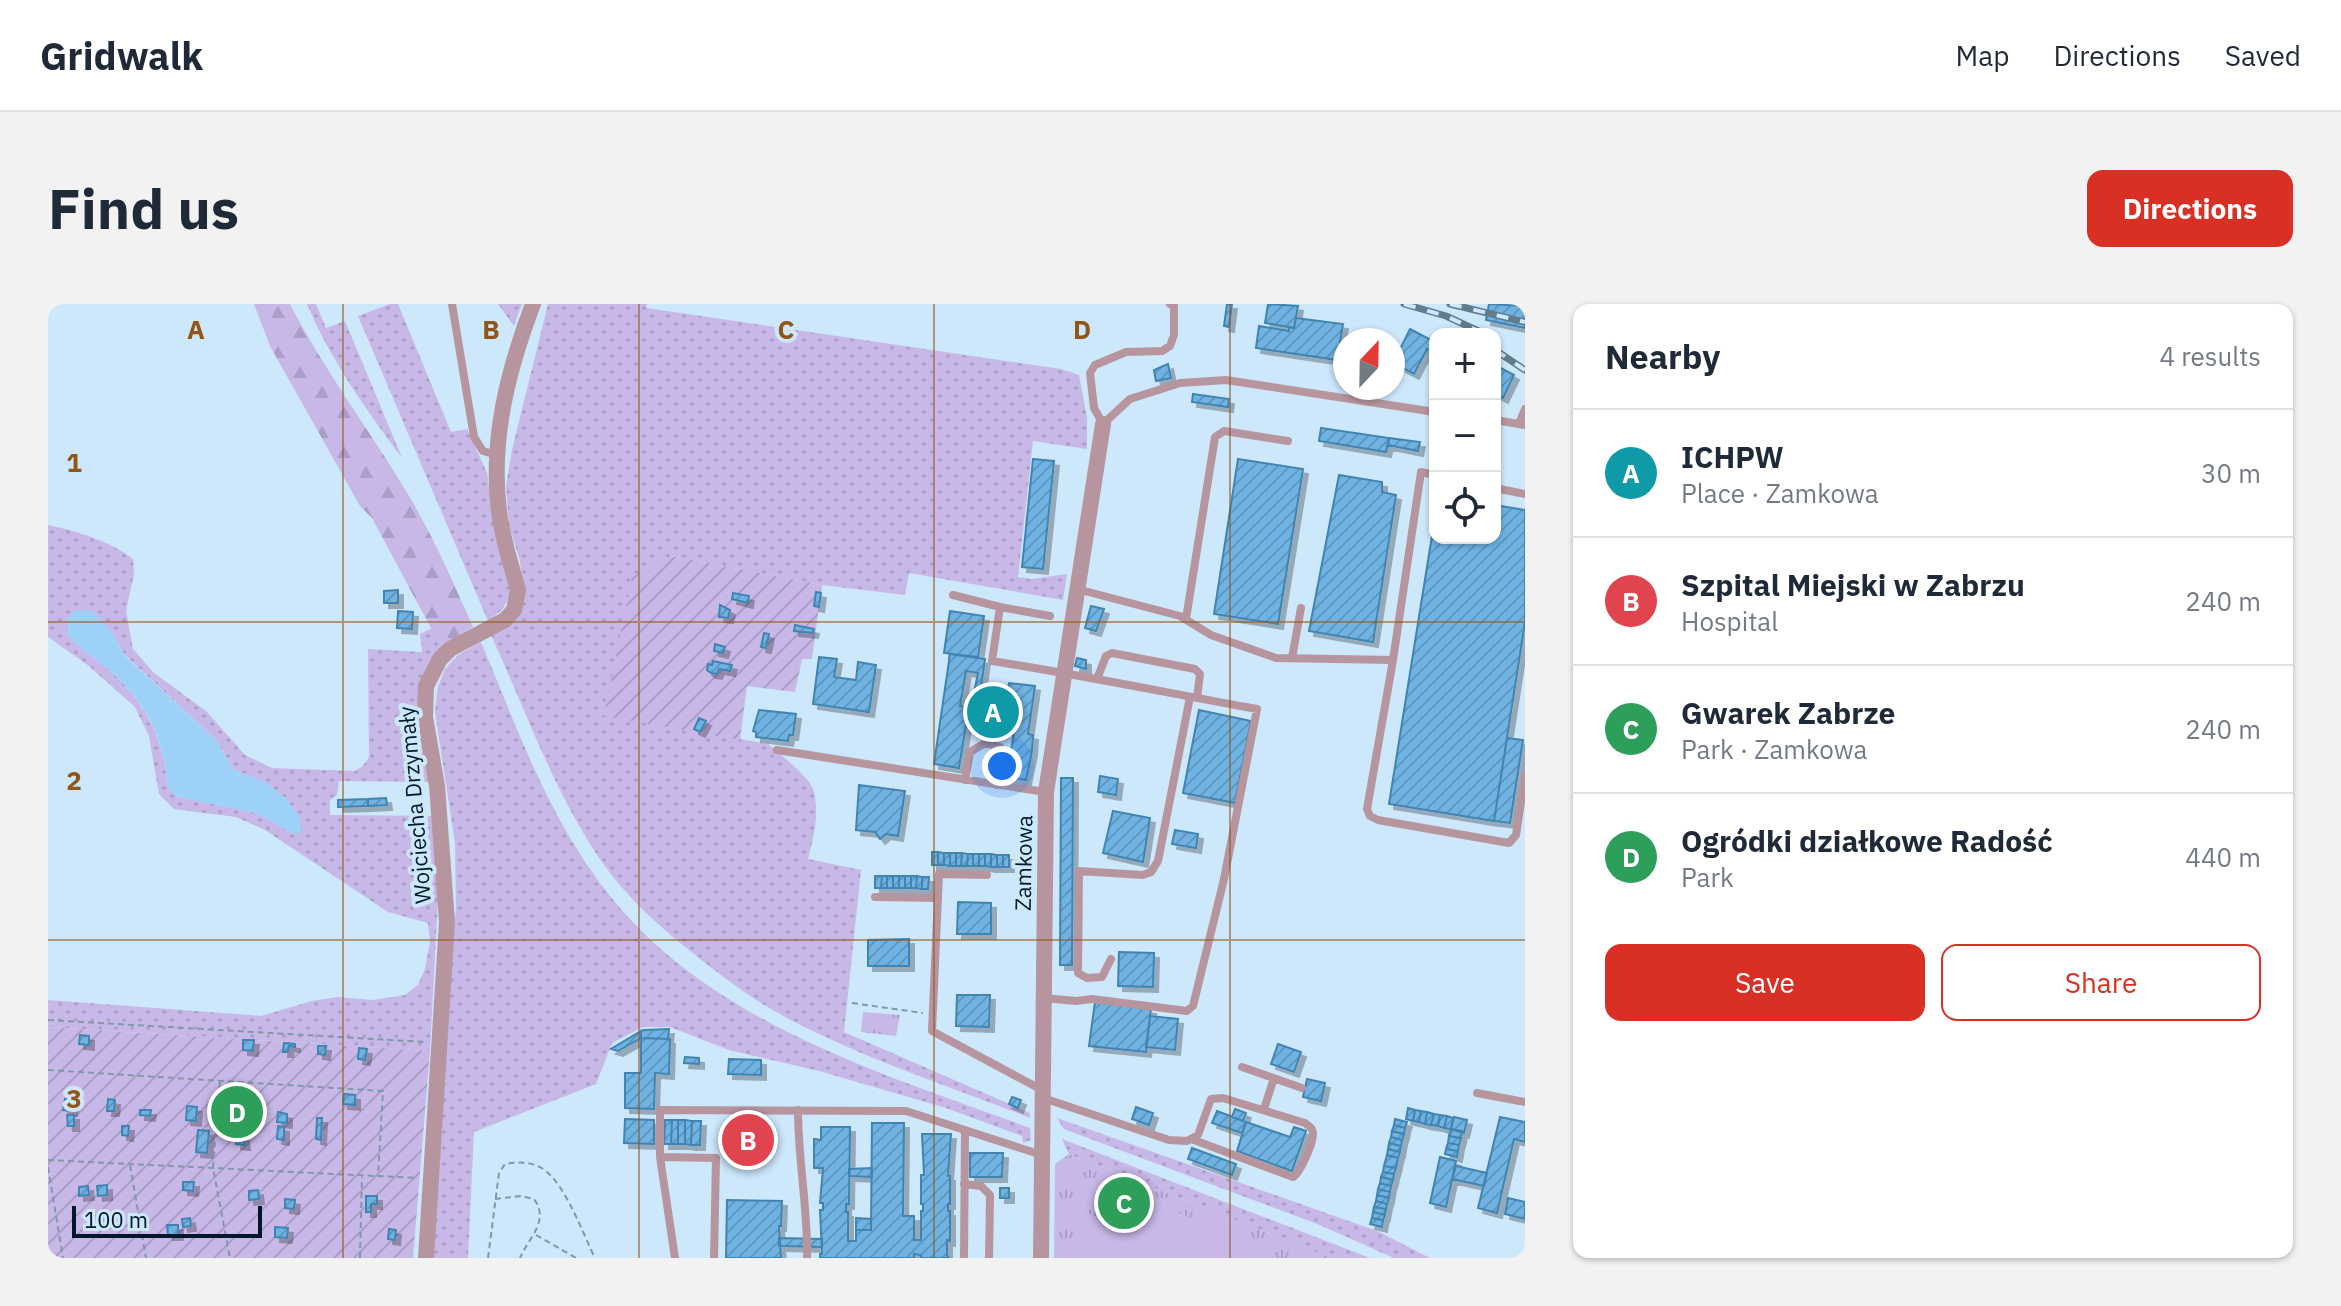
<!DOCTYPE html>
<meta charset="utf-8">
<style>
body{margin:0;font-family:"IBM Plex Sans",sans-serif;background:#f2f2f3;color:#1f2937}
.controls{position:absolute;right:24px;top:24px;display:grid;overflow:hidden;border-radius:16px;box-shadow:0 2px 6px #0004}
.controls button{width:72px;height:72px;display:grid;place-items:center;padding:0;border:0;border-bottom:2px solid #e0e1e3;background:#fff;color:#1f2937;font:40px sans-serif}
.compass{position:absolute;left:1285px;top:24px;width:72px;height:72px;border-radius:50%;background:#fff;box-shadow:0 2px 6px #0004;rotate:22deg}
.scale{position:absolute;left:24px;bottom:20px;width:190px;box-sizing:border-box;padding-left:8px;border:4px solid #001829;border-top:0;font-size:22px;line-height:28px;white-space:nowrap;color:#001829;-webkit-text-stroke:6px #cde7fb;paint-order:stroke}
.you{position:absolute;left:954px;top:462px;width:28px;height:28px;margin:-20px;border:6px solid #fff;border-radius:50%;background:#1a73e8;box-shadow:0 0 0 12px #1a73e833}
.badge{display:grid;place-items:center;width:52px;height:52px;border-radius:50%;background:#d93025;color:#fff;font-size:26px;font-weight:700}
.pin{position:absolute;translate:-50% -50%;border:4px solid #fff;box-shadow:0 2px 8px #0006}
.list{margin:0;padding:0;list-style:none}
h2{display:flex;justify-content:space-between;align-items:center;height:104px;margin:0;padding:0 32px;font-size:34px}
h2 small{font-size:26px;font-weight:400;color:#747a83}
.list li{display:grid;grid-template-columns:52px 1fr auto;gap:24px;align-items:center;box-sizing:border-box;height:128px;padding:0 32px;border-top:2px solid #e0e1e3}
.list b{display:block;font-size:30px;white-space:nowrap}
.list p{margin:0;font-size:26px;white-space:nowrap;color:#747a83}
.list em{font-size:26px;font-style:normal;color:#747a83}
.actions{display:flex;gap:16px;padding:24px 32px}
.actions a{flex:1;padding:18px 0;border:2px solid #d93025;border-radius:16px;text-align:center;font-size:28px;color:#d93025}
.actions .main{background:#d93025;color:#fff}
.icon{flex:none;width:44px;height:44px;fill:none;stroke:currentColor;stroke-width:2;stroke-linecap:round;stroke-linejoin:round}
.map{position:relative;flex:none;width:1477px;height:954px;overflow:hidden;border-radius:16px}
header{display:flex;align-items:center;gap:48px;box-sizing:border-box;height:112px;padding:0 40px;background:#fff;border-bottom:2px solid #e0e1e3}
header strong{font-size:38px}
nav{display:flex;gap:44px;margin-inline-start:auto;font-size:28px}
.intro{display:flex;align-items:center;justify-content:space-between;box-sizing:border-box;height:192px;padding:0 48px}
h1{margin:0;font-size:56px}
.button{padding:20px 36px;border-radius:16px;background:#d93025;color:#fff;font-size:28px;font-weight:700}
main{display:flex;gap:48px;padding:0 48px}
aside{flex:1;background:#fff;border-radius:16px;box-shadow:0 2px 6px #0004}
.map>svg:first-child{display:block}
</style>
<header>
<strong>Gridwalk</strong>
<nav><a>Map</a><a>Directions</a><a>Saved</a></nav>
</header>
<div class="intro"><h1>Find us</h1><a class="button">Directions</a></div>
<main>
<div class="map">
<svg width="1477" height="954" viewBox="0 0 1477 954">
<defs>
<pattern id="grass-dots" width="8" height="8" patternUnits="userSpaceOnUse" patternTransform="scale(2)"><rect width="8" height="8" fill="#c8b8e8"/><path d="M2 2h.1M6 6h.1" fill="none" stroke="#aa9dc7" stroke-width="1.8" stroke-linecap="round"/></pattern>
<pattern id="forest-firs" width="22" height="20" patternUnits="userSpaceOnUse" patternTransform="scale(2)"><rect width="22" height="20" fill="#c8b8e8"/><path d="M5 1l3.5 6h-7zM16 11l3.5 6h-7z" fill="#aa9dc7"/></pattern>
<pattern id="park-tufts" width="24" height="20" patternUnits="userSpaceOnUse" patternTransform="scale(2)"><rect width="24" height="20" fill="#c8b8e8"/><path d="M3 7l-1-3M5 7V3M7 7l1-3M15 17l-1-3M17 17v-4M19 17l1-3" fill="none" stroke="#aa9dc7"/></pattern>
<pattern id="garden-furrows" width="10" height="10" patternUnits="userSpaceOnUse" patternTransform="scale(2)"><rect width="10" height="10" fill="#c8b8e8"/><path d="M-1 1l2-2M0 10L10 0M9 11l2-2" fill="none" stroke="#aa9dc7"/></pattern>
<pattern id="building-hatch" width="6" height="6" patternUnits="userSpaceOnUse" patternTransform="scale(2)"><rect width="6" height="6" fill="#6fb3e2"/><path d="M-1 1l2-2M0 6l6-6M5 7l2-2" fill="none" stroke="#5e99c2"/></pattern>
<filter id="shadow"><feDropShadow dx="5" dy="5" stdDeviation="0" flood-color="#0004"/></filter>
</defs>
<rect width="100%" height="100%" fill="#cde7fb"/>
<!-- grass -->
<path fill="url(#grass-dots)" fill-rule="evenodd" d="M259 0H268L278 24 297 17 354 154C318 105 283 57 259 0Z
M342 0H350L403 128 419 125 439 169 449 235 463 290 454 306 440 317 310 12Z
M450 0H474L466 22Z
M500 0H599L598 4 1013 65 1031 71 1039 114V145L985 137 970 273 984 275 1019 270 1015 296 861 269 857 291 774 281 623 252 556 411 720 440C731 449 761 473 765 485 772 508 766 532 760 555L813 566 796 728 982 809V814C901 782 817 755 741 715 703 695 668 668 636 642 604 616 575 589 552 555 505 486 478 407 443 331L470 312 476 297 472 257 461 222 458 182 464 146Z
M0 221C28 227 62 237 85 255L86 270 78 307 85 345 105 368 159 408 197 451 224 464 307 467 315 462 321 453 320 345 374 348 372 330 384 324 391 339 397 340 370 392 380 478 291 477 289 491 282 496V511L386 512 390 594 382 747 0 723V696L213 712 264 697 289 693 324 696 357 691 370 681 377 665 382 638 380 619 340 608 217 526 188 513 126 505 111 490 101 432 87 403 41 362 0 333ZM43 307 62 326 76 350 168 436 186 466 217 478 246 530 208 509 130 493 120 484C116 439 103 409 72 376 56 359 35 349 19 330Z
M433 338C470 426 501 516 562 592 663 719 835 770 982 824L983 836 975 839 974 832 898 804 771 767 681 746 622 723H595L564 739 548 780 426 828 420 954H385L397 726 408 604 407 539 387 408 390 383 397 365 410 351Z
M1009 814 1329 927 1382 954H1346L1267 919 1016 825Z
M1014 835 1322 954H1283L1021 850Z"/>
<!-- forest -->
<path fill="url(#forest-firs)" d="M206 0H242C277 68 322 126 361 192 386 234 405 278 425 323L397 340 391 339 324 214 312 202 222 42Z"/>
<!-- park -->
<path fill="url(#park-tufts)" d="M815 708 852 711 848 732 813 728Z
M1021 850 1283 954H1006L1007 860Z"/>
<!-- garden -->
<path fill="url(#garden-furrows)" d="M623 252 774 281 764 355H754L747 388 699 382 692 436 556 412 584 273Z
M0 723 382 747 365 954H0Z"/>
<!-- pitch -->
<path fill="#c8b8e8" d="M1105 897 1230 954H1078Z
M1033 906 1075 925 1066 945 1024 925Z
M1030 940 1061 954H1023Z"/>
<!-- water -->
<path fill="#9dd1f7" d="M27 306 43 307 63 326 76 351 168 436 186 466 217 478 238 494 251 512 254 528 246 530 208 509 130 493 120 484C116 439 104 409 72 376 56 359 35 349 19 330V316Z"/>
<!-- building -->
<path fill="url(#building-hatch)" stroke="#4185b1" stroke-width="2" fill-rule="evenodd" filter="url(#shadow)" d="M1179 0H1184L1181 23 1176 22Z
M1220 0 1250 2 1246 24 1217 19Z
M1441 0 1477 2V24L1438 16Z
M1248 14 1295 20 1289 56 1208 44 1211 22 1241 27V23L1246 24Z
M1362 25 1387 38V48L1379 45 1366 70 1345 59Z
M1120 60 1123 74 1108 77 1106 66Z
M1447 61 1466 71 1455 94 1447 90Z
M1145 90 1181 95 1180 103 1144 98Z
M1273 124 1341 134 1338 148 1271 137Z
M1341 134 1372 138 1370 147 1340 141Z
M985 155 1006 157 995 265 974 263Z
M1190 155 1255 165 1230 320 1166 310Z
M1291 171 1334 178V188L1348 191 1325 338 1261 327Z
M1447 201 1477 206V318L1446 517 1341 500 1387 213V234H1447Z
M350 286V299H336V287Z
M768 288 773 289 771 303 766 302Z
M685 289 701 292 700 299 684 295Z
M672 301 682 306 680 314 671 313Z
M1043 302 1056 305 1048 327 1037 324Z
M350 307 365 308 364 325 349 324Z
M902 307 936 312 930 353 896 349Z
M747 321 766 325 765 329 746 327Z
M716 329 721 330 718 344 713 343Z
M667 340 677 343 675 349 666 347Z
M902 350 937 355 932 390 958 396 961 379 987 382 980 430 985 431 984 447 978 476 959 473 966 427 918 421 911 464 886 460ZM918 367 930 369 923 404 912 402Z
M771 353 789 355 786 373 808 376 810 358 828 361 821 408 765 400Z
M1029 354 1038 356V365L1027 362Z
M665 357 684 361 682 367 671 365 669 370 663 369 659 366 660 360 664 361Z
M711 406 748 410 745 431H741L740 437 708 433V428L705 427Z
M1151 406 1203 417 1187 499 1135 489Z
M651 414 658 417 652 428 646 425Z
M1459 434 1475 436 1462 519 1446 517Z
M1052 472 1070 475 1068 491 1050 488Z
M1013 474H1025L1024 661H1012Z
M811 481 857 487 850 532 838 530 832 535 827 528 808 526Z
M338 494 339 501 320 502V495Z
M320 495V502L290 503V496Z
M1065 507 1102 514 1095 558 1055 549Z
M1127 526 1150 530 1148 544 1124 540Z
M884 548H890V561H884Z
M890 548 896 549V561H890Z
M896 549H902V562L896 561Z
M902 549H908V562H902Z
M908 549H914L913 562H908Z
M914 549 920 550 919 562H913Z
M920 550H925V562H919Z
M925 550H931V562H925Z
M931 550H937V562H931Z
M937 550H943V563L937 562Z
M943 550 949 551V563H943Z
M949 551H955V563H949Z
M955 551H961V563H955Z
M827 572H834L833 584H827Z
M834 572H839V584H833Z
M839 572H845V584H839Z
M845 572H851V584H845Z
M851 572H857V584H851Z
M857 572H863V584H857Z
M863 572H869L868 584H863Z
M869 572 874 573V585L868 584Z
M874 573H881L880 585H874Z
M910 598 943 599V630H909Z
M861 635V662H820V636Z
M1071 648 1106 649 1105 683 1070 682Z
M909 691H942L941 723 908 722Z
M1047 698 1103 705 1098 748 1041 742Z
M1102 712 1130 715 1127 746 1098 743Z
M621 725 620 735 593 734V727L596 726Z
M593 727V734L570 747 563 745Z
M32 731 41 732V741L31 740Z
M593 734 622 735 621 770 607 769 606 805 577 804V769H593Z
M195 736H206L205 747 195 746Z
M236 739 247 740V743L241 742 240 748H235Z
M1230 740 1253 748 1246 768 1223 760Z
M270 742H278L277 751 270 750Z
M311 744 319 745 317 756 310 755Z
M637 753 651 754V760L636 759Z
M681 755 713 756V771L680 770Z
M1259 775 1277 779 1273 797 1255 793Z
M296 790 307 791V801L295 800Z
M964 793 973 796 970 804 961 800Z
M17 795 26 797 24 807 15 806Z
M60 795 67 796 66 807H59Z
M139 802 149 803 148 817 138 816Z
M1088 803 1105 809 1101 821 1084 815Z
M1360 804 1367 806 1365 817 1358 815Z
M1187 805 1198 809 1195 817 1184 813Z
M92 806H103L102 812 92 811Z
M1367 806 1373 807 1371 818 1365 817Z
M189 807H197V821H188Z
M1169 807 1198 818 1194 829 1164 819Z
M1373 807 1379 808 1377 820 1371 818Z
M230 808 239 810V819L229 818Z
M1379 808 1386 810 1383 821 1377 820Z
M1386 810 1392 811 1390 822 1383 821Z
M19 811H26V822H20Z
M1392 811 1399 812 1396 824 1390 822Z
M1399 812 1405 814 1403 825 1396 824Z
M1406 813 1419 816 1416 829 1403 825Z
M1452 813 1477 818V838L1466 835 1449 909 1430 904Z
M269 814H274L273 836 268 835Z
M577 815 606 816V840L576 839Z
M1347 815 1359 818 1357 824 1346 821Z
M617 816H624L623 840H616Z
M624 816H630V840H623Z
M630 816H637V840H630Z
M637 816 644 817 643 841 637 840Z
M644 817H653L652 841H643Z
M1198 818 1242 833 1246 823 1258 827 1244 867 1189 847Z
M824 819H856L855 912H866V936H873V907H875V900H873V871H876L874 830H903L900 872H902V900H900V907H902V937L899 936V951L901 954H873V951L866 950V954H772V950H774L772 906H775V899H772L775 864H766V835L773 836V823H802L801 900H798V908H800V937H808V926H823Z
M683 821H695V842H683Z
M1346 821 1357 824 1356 830 1344 827Z
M74 822H81L80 832 74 831Z
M230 822 236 823V836L229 835Z
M1403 825 1414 827 1413 834 1401 832Z
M150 826 161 827 159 849 148 848Z
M1344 827 1356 830 1354 836 1343 833Z
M189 829H195L197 841 188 840Z
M1401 832 1413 834 1411 841 1400 839Z
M1343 833 1354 836 1353 842 1341 839Z
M1341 839 1353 842 1352 848 1340 845Z
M1400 839 1411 841 1410 847 1398 845Z
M1144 844 1188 860 1184 871 1140 855Z
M1340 845 1352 848 1350 854 1339 851Z
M1398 845 1410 847 1409 853 1397 850Z
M922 849H955L954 873H922Z
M1339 851 1350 854 1348 864 1336 862Z
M1392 853 1408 857 1398 903 1382 899Z
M1336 862 1348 864 1346 870 1335 868Z
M1408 862 1439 869 1436 882 1404 875Z
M824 864V873L801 872V865Z
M1335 868 1346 870 1345 876 1333 873Z
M1333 873 1345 876 1343 882 1332 879Z
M135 878H146L145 887 135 886Z
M1332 879 1343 882 1342 888 1330 885Z
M59 881V891L50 892 49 882Z
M40 882 41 891 31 892V883Z
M952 884H961V894H952Z
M1330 885 1342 888 1341 894 1329 891Z
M210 886 211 895 201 896V887Z
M1329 891 1341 894 1339 900 1328 897Z
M318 892H329V900H323V908H318Z
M1460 894 1477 898V915L1457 910Z
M237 895 247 896 246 905 237 904Z
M679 896 734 897 733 922H731L733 954H678Z
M1328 897 1339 900 1338 905 1326 903Z
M1326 903 1338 905 1337 911 1325 908Z
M1325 908 1337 911 1335 916 1324 914Z
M55 911H66L67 919H55Z
M142 914 143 922 135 923 134 915Z
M808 914 823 915V926H808Z
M1324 914 1335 916 1334 923 1322 920Z
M119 921H130V931H120Z
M227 923 240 924 239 934 227 933Z
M341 925 348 926 347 936 340 935Z
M731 934 774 935V943L731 942Z"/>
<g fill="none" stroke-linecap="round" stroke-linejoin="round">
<!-- path -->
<path stroke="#7f98ab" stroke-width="2" stroke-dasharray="6 4" stroke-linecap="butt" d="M804 699 875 709
M0 716 377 738
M0 766 335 787 330 872
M172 778 165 864 182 954
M0 856 369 874
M82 861 98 954
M0 863 15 954
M447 895 473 892 486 895C502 917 481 933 472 954
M488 931 528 954
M312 954 314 873
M440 954 451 869 457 860C471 858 483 857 495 865 517 879 535 930 547 954"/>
<!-- service -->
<path stroke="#b7959e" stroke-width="8" d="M404 0 426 133 435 147 449 151
M1122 0 1126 2V31L1122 42 1114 47 1078 48 1047 61 1042 69 1046 104 1055 120 1082 95 1132 79 1178 76 1387 108
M1447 116 1477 121
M1471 120 1477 105
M1447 184 1477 190
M1029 285 1132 312 1163 331 1228 354 1345 356 1373 168 1387 171
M905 291 952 303
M1138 315 1167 133 1176 127 1240 137
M1244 354 1253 304
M1345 356 1319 505 1322 512 1330 516 1461 539 1468 531 1477 472
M1049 375 1058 352 1064 349 1147 365 1152 370 1149 394
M729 446 997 488
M917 476 922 448 937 439 952 443 954 448 949 481
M939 571 891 570 884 727 994 786
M827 593 890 594
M1063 655 1054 673 1039 674 1030 669 1031 567 1095 571 1103 568 1110 557 1142 393
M996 694 1028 697 1044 695 1139 707 1145 702 1176 575 1209 405C1120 389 1033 371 944 357L952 303 1002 312
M1194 763 1254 784
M1429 789 1477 798
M995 794 1121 836 1139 837 1150 831 1163 795 1175 794 1257 819C1262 823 1265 824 1265 830 1265 840 1252 869 1245 873L1146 836
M1216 805 1226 774
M750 806C750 856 760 904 759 954
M612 853 668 854 666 954
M916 880 933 882 942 891 941 954
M627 954 612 853V806L858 807 994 851
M916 954 917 827"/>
<!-- minor -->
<path stroke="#b7959e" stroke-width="16" d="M378 954 399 618 389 482 377 413 378 382 392 355 402 345 457 316 466 306 470 286C463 260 454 234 451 207 442 136 460 66 485 0
M993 954 998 488 1055 120"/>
<!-- rail casing -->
<g stroke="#627b8d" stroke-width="7">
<path id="rail" d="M1356 0 1398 12 1437 30
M1402 0 1477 18
M1447 46 1477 66"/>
</g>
<!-- rail -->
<use href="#rail" stroke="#cde7fb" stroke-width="4" stroke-dasharray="12" stroke-linecap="butt"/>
</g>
<!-- grid -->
<path fill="none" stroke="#925518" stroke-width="2" stroke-opacity="0.55" d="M295 0V954M591 0V954M886 0V954M1182 0V954M0 318H1477M0 636H1477"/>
<g text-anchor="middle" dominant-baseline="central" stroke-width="8" stroke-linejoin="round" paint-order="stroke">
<!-- street labels -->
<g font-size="22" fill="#001829" stroke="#cde7fb">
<text transform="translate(366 501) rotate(-95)">Wojciecha Drzymały</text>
<text transform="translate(975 559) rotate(-89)">Zamkowa</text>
</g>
</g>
<g font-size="26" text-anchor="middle" font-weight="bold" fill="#925518" stroke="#cde7fb" stroke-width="8" stroke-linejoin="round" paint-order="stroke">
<text x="148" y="35">A</text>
<text x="443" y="35">B</text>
<text x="738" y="35">C</text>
<text x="1034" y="35">D</text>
<text x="26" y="168">1</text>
<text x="26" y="486">2</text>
<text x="26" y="804">3</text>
</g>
</svg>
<div class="controls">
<button>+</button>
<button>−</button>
<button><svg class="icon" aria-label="locate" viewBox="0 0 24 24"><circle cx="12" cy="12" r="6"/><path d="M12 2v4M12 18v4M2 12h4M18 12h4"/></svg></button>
</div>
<svg class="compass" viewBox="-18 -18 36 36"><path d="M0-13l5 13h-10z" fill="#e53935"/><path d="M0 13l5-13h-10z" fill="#747a83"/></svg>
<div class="scale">100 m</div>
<div class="you"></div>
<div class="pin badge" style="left:945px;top:408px;background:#0f9aa8">A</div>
<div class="pin badge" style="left:700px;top:836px;background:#e0444e">B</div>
<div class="pin badge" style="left:1076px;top:899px;background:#2e9e5b">C</div>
<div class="pin badge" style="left:189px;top:808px;background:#2e9e5b">D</div>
</div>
<aside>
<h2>Nearby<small>4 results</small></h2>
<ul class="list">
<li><span class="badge" style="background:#0f9aa8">A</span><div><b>ICHPW</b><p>Place · Zamkowa</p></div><em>30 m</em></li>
<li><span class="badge" style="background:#e0444e">B</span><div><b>Szpital Miejski w Zabrzu</b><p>Hospital</p></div><em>240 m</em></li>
<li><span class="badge" style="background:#2e9e5b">C</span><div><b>Gwarek Zabrze</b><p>Park · Zamkowa</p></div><em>240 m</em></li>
<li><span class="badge" style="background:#2e9e5b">D</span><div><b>Ogródki działkowe Radość</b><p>Park</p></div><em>440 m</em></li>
</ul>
<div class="actions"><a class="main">Save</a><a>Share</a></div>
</aside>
</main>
